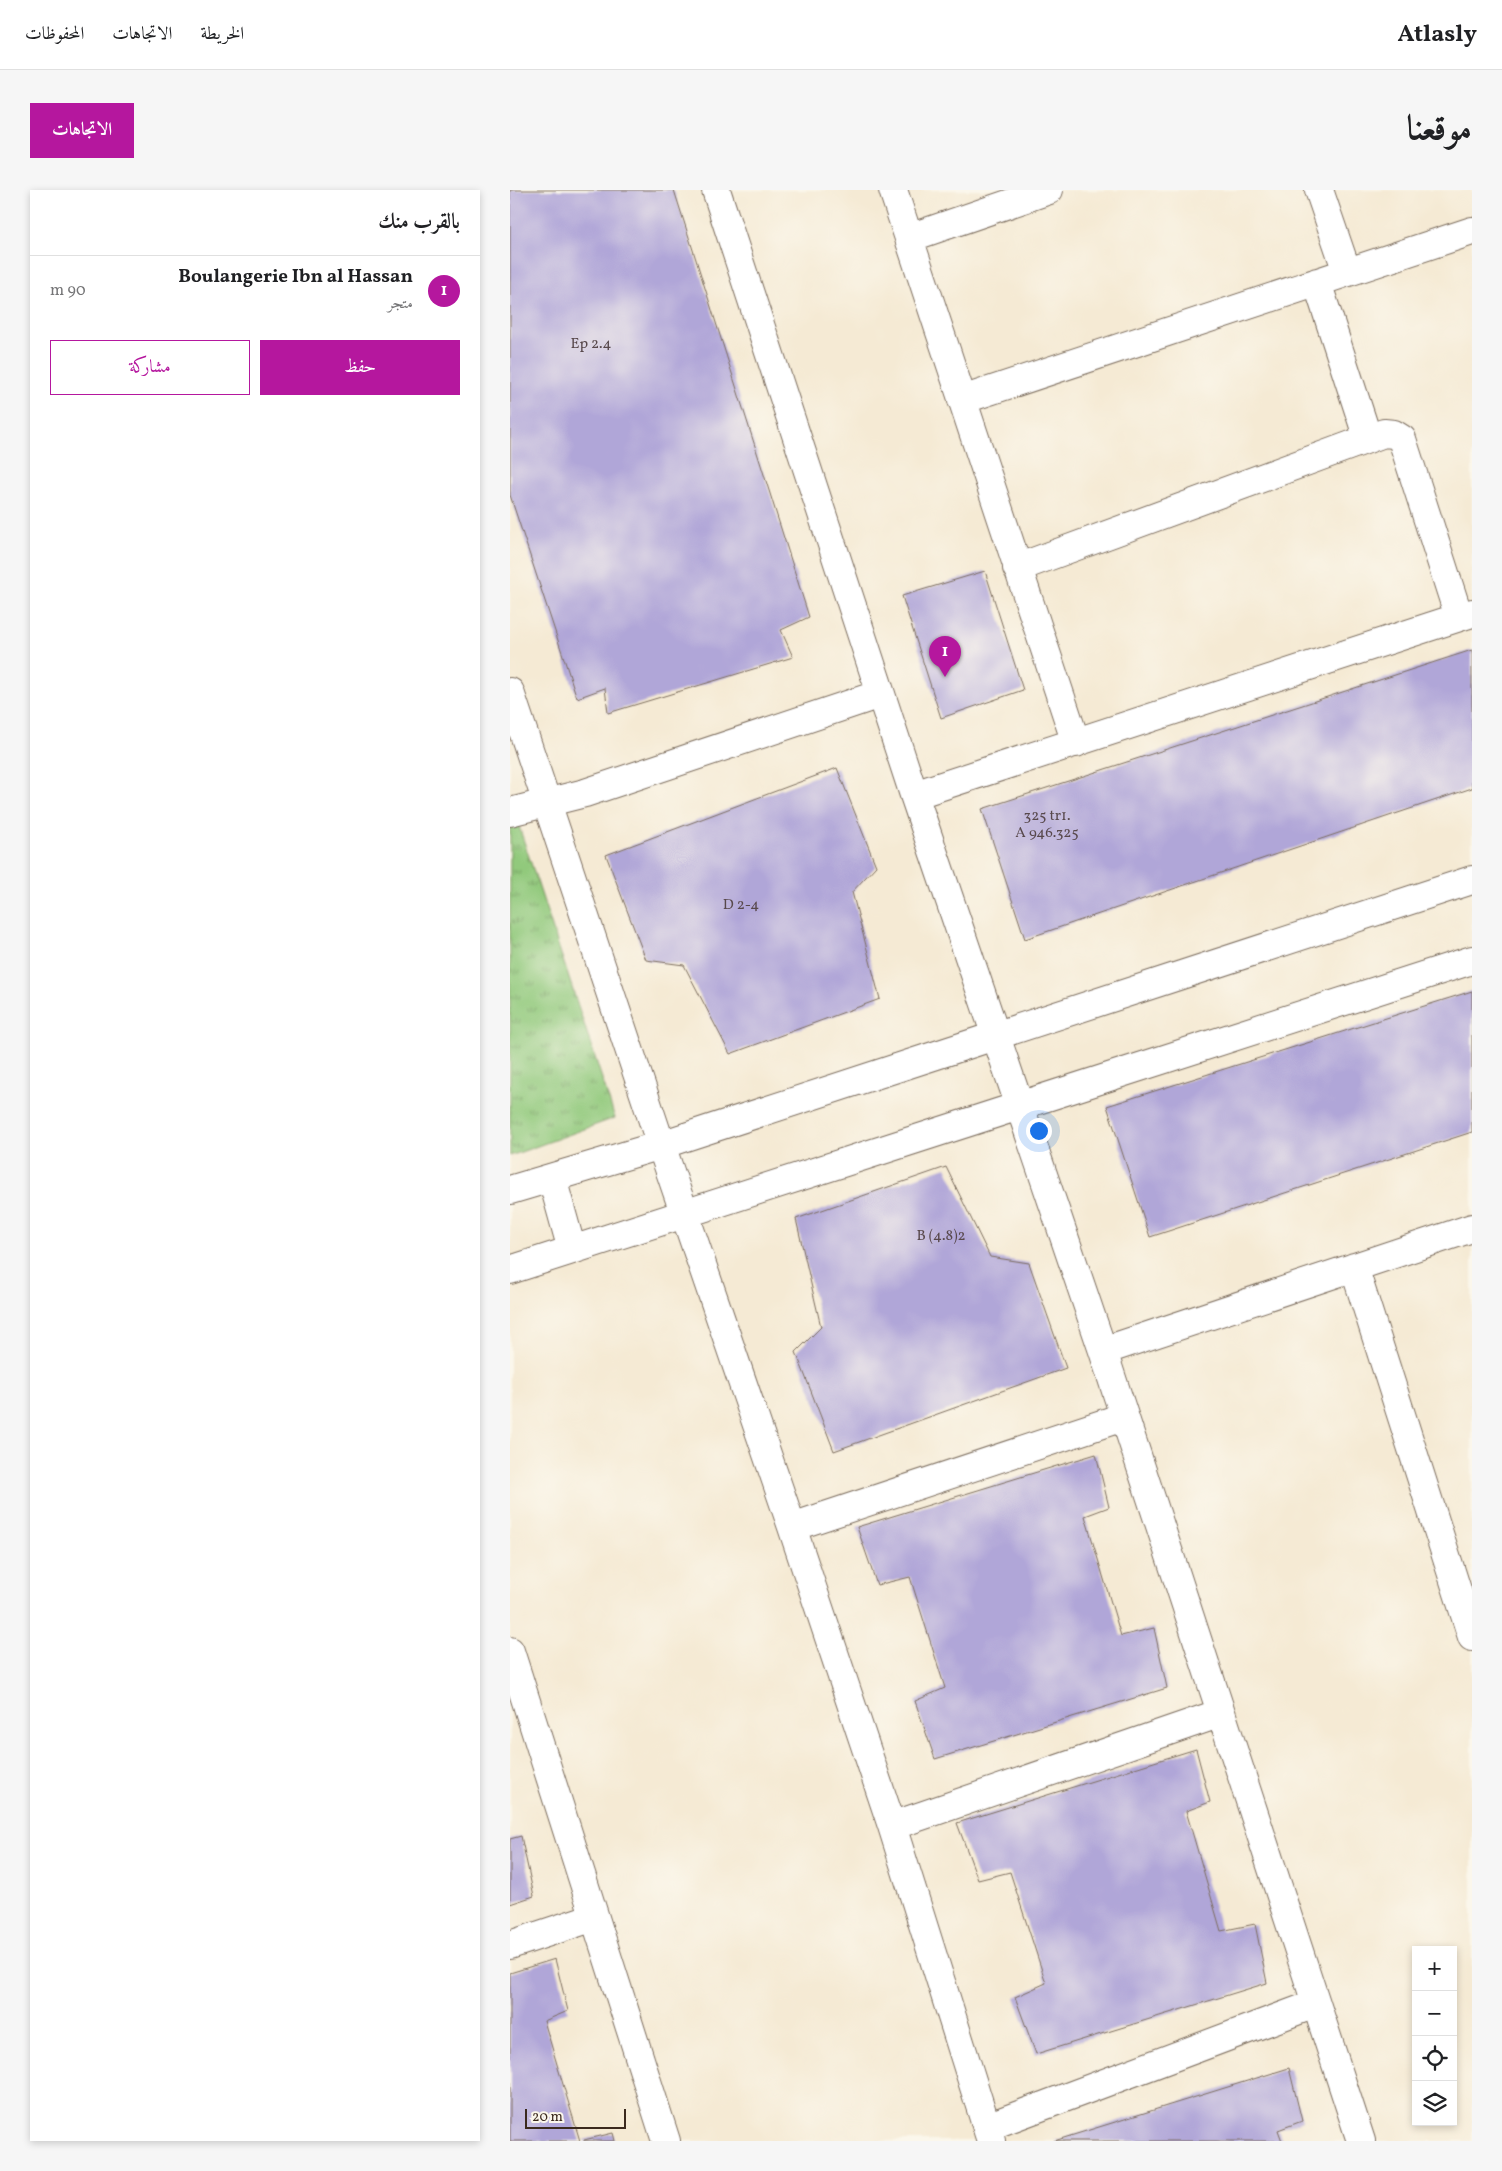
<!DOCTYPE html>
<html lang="ar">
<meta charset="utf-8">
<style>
body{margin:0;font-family:Vollkorn,Amiri,serif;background:#f6f6f6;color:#202124;direction:rtl}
.controls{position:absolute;right:15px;bottom:15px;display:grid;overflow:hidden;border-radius:0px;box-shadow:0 2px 8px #0003}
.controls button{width:45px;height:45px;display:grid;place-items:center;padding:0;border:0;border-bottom:1px solid #e0e0e0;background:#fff;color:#202124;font:25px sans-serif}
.scale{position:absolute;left:15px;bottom:12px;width:101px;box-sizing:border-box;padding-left:5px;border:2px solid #3b2a1e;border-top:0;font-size:14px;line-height:18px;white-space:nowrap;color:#3b2a1e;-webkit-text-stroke:4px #fbf7ec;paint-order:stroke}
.you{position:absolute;left:528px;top:940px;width:18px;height:18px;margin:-12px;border:4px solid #fff;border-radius:50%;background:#1a73e8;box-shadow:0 0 0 8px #1a73e833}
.badge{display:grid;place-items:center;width:32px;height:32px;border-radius:50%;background:#b5179e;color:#fff;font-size:16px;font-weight:700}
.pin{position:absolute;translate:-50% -41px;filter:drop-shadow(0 1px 2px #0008)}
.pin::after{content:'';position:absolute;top:26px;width:18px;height:15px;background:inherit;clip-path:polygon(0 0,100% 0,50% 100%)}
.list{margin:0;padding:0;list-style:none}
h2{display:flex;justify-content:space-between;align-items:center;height:65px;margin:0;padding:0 20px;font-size:21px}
h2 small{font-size:16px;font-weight:400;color:#757577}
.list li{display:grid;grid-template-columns:32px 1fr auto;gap:15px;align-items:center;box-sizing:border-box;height:70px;padding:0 20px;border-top:1px solid #e0e0e0}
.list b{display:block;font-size:19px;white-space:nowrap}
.list p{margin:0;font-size:16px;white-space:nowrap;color:#757577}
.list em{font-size:16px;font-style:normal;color:#757577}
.actions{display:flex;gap:10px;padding:15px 20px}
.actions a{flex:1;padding:11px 0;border:1px solid #b5179e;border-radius:0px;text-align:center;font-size:18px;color:#b5179e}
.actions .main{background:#b5179e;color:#fff}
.icon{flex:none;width:28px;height:28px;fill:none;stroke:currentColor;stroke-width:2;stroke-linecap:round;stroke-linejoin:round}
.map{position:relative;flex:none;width:962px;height:1951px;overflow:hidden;direction:ltr;border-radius:0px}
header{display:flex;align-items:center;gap:30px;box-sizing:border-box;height:70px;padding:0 25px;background:#fff;border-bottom:1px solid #e0e0e0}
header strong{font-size:24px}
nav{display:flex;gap:28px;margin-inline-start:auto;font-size:18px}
.intro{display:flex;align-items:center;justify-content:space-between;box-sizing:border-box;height:120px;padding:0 30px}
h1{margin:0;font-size:35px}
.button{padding:12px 22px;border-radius:0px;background:#b5179e;color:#fff;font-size:18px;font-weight:700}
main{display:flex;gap:30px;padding:0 30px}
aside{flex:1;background:#fff;border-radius:0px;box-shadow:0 2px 8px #0003}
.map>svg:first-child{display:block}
</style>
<header>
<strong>Atlasly</strong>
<nav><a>الخريطة</a><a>الاتجاهات</a><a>المحفوظات</a></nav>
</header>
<div class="intro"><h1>موقعنا</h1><a class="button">الاتجاهات</a></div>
<main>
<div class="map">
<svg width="962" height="1951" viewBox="0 0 962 1951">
<defs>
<pattern id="park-tufts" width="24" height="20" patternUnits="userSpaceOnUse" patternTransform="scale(1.25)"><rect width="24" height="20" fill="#91c97c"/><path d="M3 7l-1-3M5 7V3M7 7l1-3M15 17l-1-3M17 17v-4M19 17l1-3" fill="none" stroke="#78a365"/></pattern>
</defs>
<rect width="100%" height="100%" fill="#fbf7ec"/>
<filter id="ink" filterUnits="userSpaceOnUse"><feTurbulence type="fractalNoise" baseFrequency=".02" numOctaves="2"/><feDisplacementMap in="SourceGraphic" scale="10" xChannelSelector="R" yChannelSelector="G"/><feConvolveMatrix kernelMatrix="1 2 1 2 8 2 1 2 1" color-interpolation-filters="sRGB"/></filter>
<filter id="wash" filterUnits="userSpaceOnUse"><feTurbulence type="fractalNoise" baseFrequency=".0096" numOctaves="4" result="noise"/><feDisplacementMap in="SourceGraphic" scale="20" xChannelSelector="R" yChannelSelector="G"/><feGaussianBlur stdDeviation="1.12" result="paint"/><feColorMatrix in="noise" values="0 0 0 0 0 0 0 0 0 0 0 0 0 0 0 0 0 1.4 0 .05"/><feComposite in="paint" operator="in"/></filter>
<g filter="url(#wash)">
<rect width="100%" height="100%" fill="#f5ead4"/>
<!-- park -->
<path fill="url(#park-tufts)" stroke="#667a4d" d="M0 609 105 928 0 966Z"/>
<g id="blocks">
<!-- building -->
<path fill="#b0a6d8" d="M0 0H164L299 427 271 440 283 467 98 523 95 498 67 508 0 305Z
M475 381 513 500 431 528 392 406Z
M962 460V598L515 749 472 619Z
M327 578 366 676 342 702 370 809 220 864 174 775 136 770 96 665Z
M962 801V942L640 1047 597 916Z
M436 977 480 1067 519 1073 556 1178 324 1261 286 1162 311 1137 286 1029Z
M586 1264 599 1317 575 1326 611 1446 644 1438 657 1498 425 1569 405 1511 435 1498 400 1387 367 1395 347 1337Z
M686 1559 700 1612 676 1621 711 1741 745 1734 757 1793 526 1864 505 1807 536 1793 500 1682 468 1690 447 1633Z
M11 1646 24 1706 0 1714V1649Z
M45 1769 58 1821 34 1831 70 1951H0V1783Z
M779 1878 792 1931 768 1940 772 1951H544Z
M103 1943 105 1951H74V1950Z"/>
</g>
</g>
<g filter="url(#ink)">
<use href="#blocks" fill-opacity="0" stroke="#7c6d5e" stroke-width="1"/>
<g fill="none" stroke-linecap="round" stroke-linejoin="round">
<!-- minor casing -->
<g stroke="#7c6d5e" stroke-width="30">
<path id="minor" d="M206 0 404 605 593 1161 851 1951
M383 0 566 553
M809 0 837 82
M399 48 539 0
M807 92 858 249
M452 210 962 41
M507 378 874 243 884 244 892 249 949 427
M0 502 151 955 282 1337 382 1636 481 1951
M404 605 962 423
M0 622 75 603 370 504
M42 988 62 1060
M0 1000 151 955 962 690
M844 1077 962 1447
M0 1080 962 770
M593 1161 962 1038
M282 1337 613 1227
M0 1461 156 1951
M382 1636 711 1523
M0 1755 84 1727
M477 1937 805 1814"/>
</g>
<!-- minor -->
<use href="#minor" stroke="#fff" stroke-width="28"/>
</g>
</g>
<g text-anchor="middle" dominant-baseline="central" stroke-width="4" stroke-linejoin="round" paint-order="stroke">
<!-- number labels -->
<g font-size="15" fill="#58494c">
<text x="81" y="154">Ep 2.4</text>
<text x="537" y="626">325 tr1.<tspan x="537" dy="17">A 946.325</tspan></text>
<text x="231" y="715">D 2-4</text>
<text x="431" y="1046">B (4.8)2</text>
</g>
</g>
</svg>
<div class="controls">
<button>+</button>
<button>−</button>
<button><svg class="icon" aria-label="locate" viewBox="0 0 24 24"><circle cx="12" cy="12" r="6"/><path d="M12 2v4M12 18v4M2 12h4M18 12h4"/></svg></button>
<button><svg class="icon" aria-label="layers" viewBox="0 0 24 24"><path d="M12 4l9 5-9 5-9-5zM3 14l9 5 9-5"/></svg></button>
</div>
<div class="scale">20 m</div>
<div class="you"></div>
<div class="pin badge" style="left:435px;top:487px">1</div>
</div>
<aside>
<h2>بالقرب منك<small></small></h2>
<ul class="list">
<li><span class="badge">1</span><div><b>Boulangerie Ibn al Hassan</b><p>متجر</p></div><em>90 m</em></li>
</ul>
<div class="actions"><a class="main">حفظ</a><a>مشاركة</a></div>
</aside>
</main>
